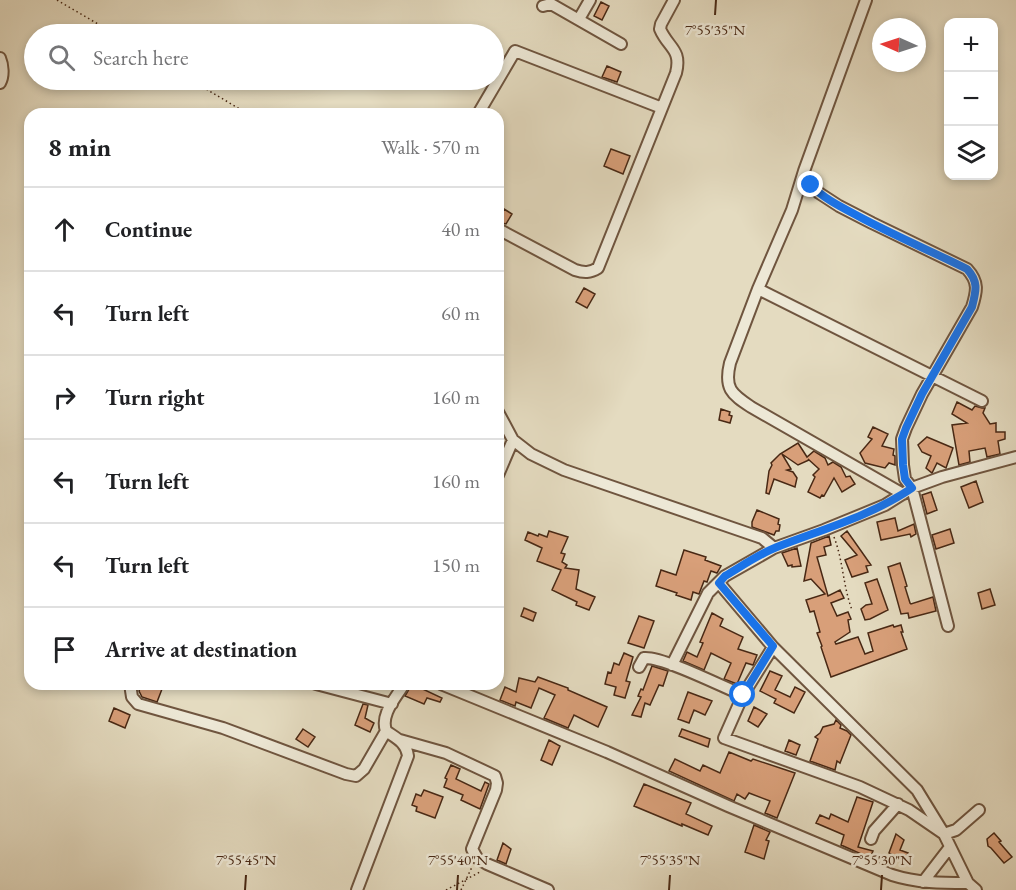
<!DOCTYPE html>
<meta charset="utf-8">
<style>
body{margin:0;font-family:"EB Garamond",serif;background:#f2f2f2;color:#202124}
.controls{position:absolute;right:18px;top:18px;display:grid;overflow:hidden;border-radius:12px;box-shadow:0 3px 9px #0003}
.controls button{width:54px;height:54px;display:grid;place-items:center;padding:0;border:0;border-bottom:2px solid #e0e0e0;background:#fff;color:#202124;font:30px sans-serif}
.compass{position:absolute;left:872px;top:18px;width:54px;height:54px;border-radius:50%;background:#fff;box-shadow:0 3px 9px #0003;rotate:273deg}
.stop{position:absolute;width:18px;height:18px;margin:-14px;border:4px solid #1a73e8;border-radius:50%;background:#fff}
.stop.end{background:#1a73e8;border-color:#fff;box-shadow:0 2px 6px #0008}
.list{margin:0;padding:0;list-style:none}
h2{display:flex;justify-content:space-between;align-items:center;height:78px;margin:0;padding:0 24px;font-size:26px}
h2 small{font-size:20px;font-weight:400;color:#757577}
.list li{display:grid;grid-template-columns:39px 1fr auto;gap:18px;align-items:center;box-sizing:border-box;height:84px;padding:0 24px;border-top:2px solid #e0e0e0}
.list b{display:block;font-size:22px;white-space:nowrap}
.list em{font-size:20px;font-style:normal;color:#757577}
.icon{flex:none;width:33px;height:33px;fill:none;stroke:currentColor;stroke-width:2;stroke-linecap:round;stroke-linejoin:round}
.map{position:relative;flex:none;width:1016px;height:890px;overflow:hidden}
.search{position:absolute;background:#fff;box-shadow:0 3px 9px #0003;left:24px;top:24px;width:480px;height:66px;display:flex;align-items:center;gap:15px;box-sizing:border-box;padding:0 21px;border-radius:33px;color:#757577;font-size:22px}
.panel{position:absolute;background:#fff;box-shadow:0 3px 9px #0003;left:24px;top:108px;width:480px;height:582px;border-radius:18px}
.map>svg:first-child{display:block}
</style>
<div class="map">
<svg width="1016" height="890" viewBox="0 0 1016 890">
<rect width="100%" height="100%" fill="#e4dbc0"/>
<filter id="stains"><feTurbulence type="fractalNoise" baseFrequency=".00333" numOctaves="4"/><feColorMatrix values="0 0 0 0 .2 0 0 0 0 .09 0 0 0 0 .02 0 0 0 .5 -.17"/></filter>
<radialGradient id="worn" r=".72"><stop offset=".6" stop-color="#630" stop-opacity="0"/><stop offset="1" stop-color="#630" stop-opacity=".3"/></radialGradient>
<!-- building -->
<path fill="#d89f79" stroke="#482814" stroke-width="1.5" d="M601 2 609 6 602 20 594 16Z
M607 66 621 72 617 82 602 77Z
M611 149 630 156 623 174 604 166Z
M504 209 512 214 506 224 498 222V218Z
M584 288 595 294 587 308 576 302Z
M957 402 972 410 975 406 982 408H985L983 413 990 424 996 423V432H1005V439L998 441 1000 454 987 457 985 448 969 451 970 462 959 465 952 425 967 423 952 414Z
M721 409 730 412 729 415 732 416 730 423 719 420Z
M873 427 888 434 882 446 894 449 893 455 895 456V465L889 463 885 468 865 463 860 453 872 439 868 437Z
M927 437 953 448 946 468 937 463 932 473 926 468 931 456 922 452 918 445Z
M798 443 807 457 814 451 825 458 828 465 833 462 841 467 846 477 850 476 855 484 842 492 834 478 824 496 822 495 820 498 808 492 815 477 813 475 819 469 808 459 809 460 798 465 782 454 791 469 787 470 793 472 797 478 795 487 774 479 769 494 766 493 769 471 772 465 771 463 780 454Z
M976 481 983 502 969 508 961 487Z
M931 492 937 510 927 514 922 495Z
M757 510 779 519 778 524 780 525 779 531H776L774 535 752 527V522Z
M895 518 898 531 914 524 916 534 911 537 910 534 881 540 877 522Z
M950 529 954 543 936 549 932 535Z
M549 531 568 537 561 553 565 554 562 562 567 565 565 568 579 570 576 589 595 597 589 610 576 605 577 602 552 590 561 570 537 561 542 548 525 540 528 532 538 536 539 534 547 537Z
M847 531 871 565 866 566 868 572 852 577 845 560 857 555 841 536Z
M829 536 831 545 824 547 826 555 817 557 828 596 840 590 844 598 831 603 837 616 848 612 851 619 848 620 850 632 835 642 836 644 858 637 865 654 873 651 868 633 893 625 894 627 901 625 903 632H901L907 649 831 677 821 647 822 646 817 633 820 632 814 611 810 612 806 600 825 594 811 579 804 581 811 543Z
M797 548 801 566 792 567V565L788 566 782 553Z
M684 550 706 557 705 560 721 566 717 573 711 571 707 582 704 581 699 594 693 592 691 600 676 595 677 593 656 586 661 570 676 575Z
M900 563 907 586 905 587 910 603 911 604 933 597 936 611 909 618 908 613 901 614 888 567Z
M877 579 888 610 870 619 865 620 861 609 866 605 872 604 865 583Z
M990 589 995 605 982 609 978 593Z
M524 608 536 613 533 621 521 616Z
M712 613 723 619 720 626 743 637 738 649 757 655 753 665 746 663 737 684 724 679 731 663 711 653 704 670 683 661 687 652 697 657 703 643 700 642Z
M639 616 654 621 644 648 628 643Z
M624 653 633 657 626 681 630 682 625 698 614 695 616 687 605 684 608 672 611 673 614 663 619 665Z
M652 666 668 671 663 686 659 685 650 705 645 703 641 717 632 715 641 697 638 696 641 689 643 690Z
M770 671 782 676 775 690 790 697 795 687 805 692 794 713 774 703 776 699 760 691Z
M538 677 568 688V690L607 707 598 727 574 715 568 728 544 718 555 695 539 688 531 708 516 702 515 706 500 700 505 687 516 692 519 678 535 682Z
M142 684H148L162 689 157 702 142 697 139 691Z
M412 684 442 698 440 702 427 698 424 704 405 696Z
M688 692 712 701 705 715 694 710 689 723 678 719Z
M363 704 368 705 365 718 374 723 370 732 355 725Z
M754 707 767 714 758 727 748 721Z
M114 708 130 715 125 728 109 721Z
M836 720 841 725 840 728 847 731 851 735 840 763 837 761 835 770 810 761 818 739 815 737 820 733 823 727 834 724Z
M303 729 315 737 308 747 296 739Z
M682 729 710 739 708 747 679 736Z
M549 740 560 746 552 765 541 760Z
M789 740 800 745 796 755 785 751Z
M729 752 751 761 753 759 795 773 777 818 765 813 770 801 749 793 745 799 737 794 734 801 669 771 675 759 700 771 703 765 720 773Z
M451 765 460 769 456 779 481 791 485 782 489 784 480 809 461 800 463 795 444 787 447 779 445 778Z
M644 784 691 803 686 814 712 826 708 835 682 824V826L634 806Z
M424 790 443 797 435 818 416 811 417 807 412 805 416 794 421 796Z
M857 797 873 802 858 847 873 851 870 858 841 845 844 835 816 823 820 815 829 819 831 814 848 822Z
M754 825 770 832 766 840 769 841 764 859 745 852Z
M994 833 1001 841 999 842 1012 857 1004 863 991 848 988 846 987 839Z
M896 834 904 840 900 850 908 853 904 861 889 853Z
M503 843 511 849 506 864 497 860Z"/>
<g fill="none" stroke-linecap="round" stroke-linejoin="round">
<!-- minor casing -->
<g stroke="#6f553f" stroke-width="14">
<path id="minor" d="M866 0 804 171 792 210 758 289 730 363C724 388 731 394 751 407L903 494
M543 6 551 4 621 44
M579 19 590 0
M0 58C3 65 4 76 0 83
M478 114 515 51 662 108
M804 171 811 185 819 193 839 206 872 223 967 269C979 282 977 291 972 307L922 394 906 428 902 439 903 465 905 479 912 488 948 626
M498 229 575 270C584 273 590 273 598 268L676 73C682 49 668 48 660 29L661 24 674 0
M758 289 982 401
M498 412 513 440 531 454 564 470 756 536 762 538 774 548
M498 475 513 440
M719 583 773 647 917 790 944 834 968 883 976 890
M773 647 743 695 724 738 860 787 909 810 944 834 956 830 979 810
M672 665 708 593 725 576 774 548 824 530 885 505 912 488 942 477 1016 457
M639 667 644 658C662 656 723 687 743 695
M130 684 132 697 138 704 223 728 346 774 356 776 364 769 386 731
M316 684 392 704
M441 684 607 752 728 806 892 875C917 883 942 883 968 883
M400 740 446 753 495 776 497 783 496 790 472 849 477 858 487 864 548 890
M871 839 874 831 898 804
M923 882 950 847
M357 890 408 756C406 742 396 738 386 731 380 714 396 698 404 684"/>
</g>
<!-- path -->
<path stroke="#482814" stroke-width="1.5" stroke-dasharray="1.5 3" stroke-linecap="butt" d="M57 0 115 34
M191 80 248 114
M834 537C843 560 843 586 852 610
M446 890 480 872
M461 890 472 867"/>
<!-- minor -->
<use href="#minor" stroke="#ede8d6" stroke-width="10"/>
</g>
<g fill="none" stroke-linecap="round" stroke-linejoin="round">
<!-- route -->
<path stroke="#1a73e8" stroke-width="8" d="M743 695 773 646 719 583 725 576C742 566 759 554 777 547 823 529 871 516 912 488L905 479 903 465 902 439 906 428 922 394 972 307C976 291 979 282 967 269 931 251 893 235 858 216 841 207 824 199 811 185"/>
</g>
<!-- ticks -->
<path fill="none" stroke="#482814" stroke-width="2" d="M715 15 716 0M245 890 246 875M457 890 458 875M669 890 670 875M881 890 882 875"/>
<g font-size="15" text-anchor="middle" fill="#482814" stroke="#ede8d6" stroke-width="5" stroke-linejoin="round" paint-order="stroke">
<text x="715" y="35">7°55'35"N</text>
<text x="246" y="865">7°55'45"N</text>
<text x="458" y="865">7°55'40"N</text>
<text x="670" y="865">7°55'35"N</text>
<text x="882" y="865">7°55'30"N</text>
</g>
<rect width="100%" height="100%" filter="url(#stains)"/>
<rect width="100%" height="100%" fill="url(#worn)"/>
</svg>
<div class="controls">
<button>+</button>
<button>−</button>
<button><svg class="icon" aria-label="layers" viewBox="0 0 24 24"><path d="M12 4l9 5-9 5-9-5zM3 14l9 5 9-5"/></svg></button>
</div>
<svg class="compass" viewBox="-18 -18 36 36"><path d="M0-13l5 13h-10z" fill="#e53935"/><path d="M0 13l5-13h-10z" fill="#757577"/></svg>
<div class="stop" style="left:743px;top:695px"></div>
<div class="stop end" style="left:811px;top:185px"></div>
<div class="search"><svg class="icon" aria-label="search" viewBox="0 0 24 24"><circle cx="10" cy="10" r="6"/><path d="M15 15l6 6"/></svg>Search here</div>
<section class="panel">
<h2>8 min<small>Walk · 570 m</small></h2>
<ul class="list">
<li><svg class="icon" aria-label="ahead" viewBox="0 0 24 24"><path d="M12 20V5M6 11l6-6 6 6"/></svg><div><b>Continue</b></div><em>40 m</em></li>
<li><svg class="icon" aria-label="left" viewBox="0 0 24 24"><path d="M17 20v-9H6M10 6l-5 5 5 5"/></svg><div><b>Turn left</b></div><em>60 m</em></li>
<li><svg class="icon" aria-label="right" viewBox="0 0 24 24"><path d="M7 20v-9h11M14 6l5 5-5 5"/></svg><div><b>Turn right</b></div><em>160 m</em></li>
<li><svg class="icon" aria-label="left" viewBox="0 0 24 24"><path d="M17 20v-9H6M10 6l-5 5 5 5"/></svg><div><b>Turn left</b></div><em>160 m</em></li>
<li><svg class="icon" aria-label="left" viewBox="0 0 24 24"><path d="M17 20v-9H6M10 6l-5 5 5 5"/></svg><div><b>Turn left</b></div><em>150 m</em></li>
<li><svg class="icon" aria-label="arrive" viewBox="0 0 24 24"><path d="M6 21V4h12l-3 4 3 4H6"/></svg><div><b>Arrive at destination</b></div></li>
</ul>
</section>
</div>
